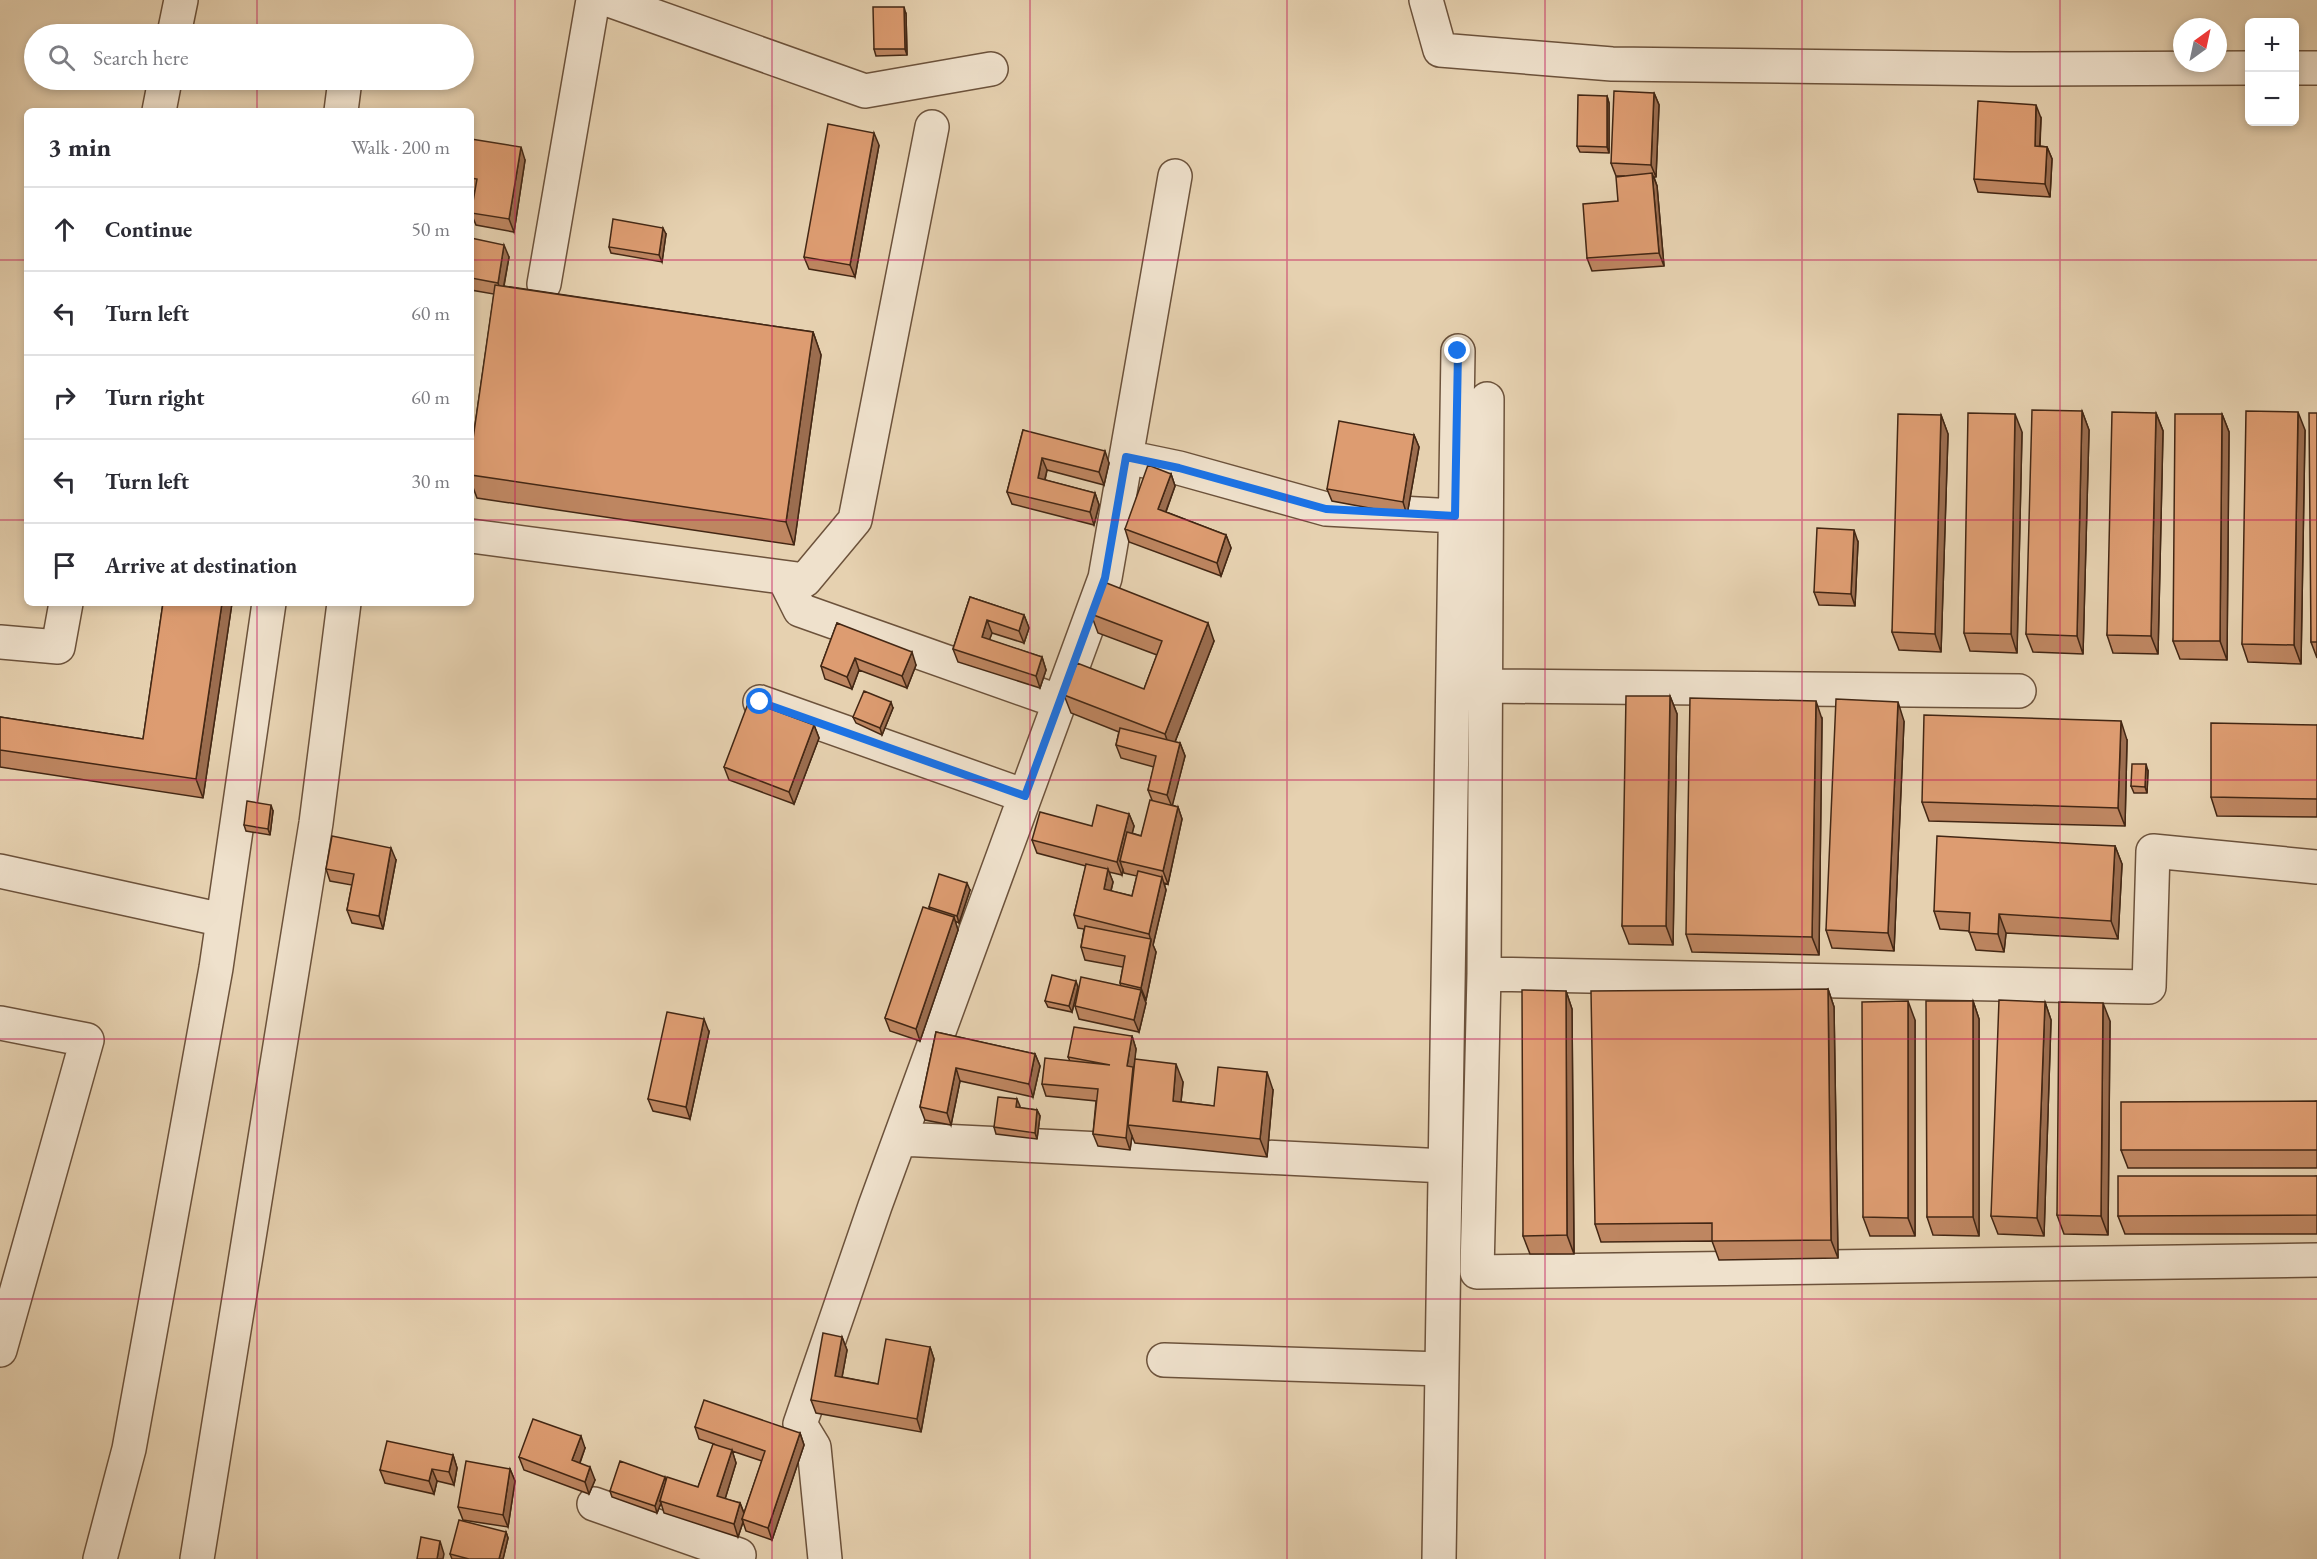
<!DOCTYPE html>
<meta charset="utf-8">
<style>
body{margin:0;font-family:"EB Garamond",serif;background:#f2f2f3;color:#2b2b33}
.controls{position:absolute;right:18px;top:18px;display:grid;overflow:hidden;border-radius:9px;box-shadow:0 3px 9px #0003}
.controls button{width:54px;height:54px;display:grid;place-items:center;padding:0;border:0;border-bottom:2px solid #e1e1e2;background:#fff;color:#2b2b33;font:30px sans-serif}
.compass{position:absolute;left:2173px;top:18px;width:54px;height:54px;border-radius:50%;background:#fff;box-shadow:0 3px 9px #0003;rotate:33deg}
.stop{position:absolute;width:18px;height:18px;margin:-14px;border:4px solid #1a73e8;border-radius:50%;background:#fff}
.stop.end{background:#1a73e8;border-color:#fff;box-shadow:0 2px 6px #0008}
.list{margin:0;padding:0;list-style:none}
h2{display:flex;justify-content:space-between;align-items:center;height:78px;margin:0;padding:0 24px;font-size:26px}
h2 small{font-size:20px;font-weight:400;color:#7c7c81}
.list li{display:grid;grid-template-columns:39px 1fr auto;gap:18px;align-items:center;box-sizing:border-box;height:84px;padding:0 24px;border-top:2px solid #e1e1e2}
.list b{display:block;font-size:22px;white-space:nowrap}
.list em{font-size:20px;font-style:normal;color:#7c7c81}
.icon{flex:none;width:33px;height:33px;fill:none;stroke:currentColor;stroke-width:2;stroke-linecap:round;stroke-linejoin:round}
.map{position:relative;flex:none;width:2317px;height:1559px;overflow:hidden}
.search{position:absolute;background:#fff;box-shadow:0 3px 9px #0003;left:24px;top:24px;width:450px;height:66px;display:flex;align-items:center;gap:15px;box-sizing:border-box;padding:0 21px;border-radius:33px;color:#7c7c81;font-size:22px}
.panel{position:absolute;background:#fff;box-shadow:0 3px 9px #0003;left:24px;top:108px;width:450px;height:498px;border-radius:9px}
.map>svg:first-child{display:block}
</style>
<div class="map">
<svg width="2317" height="1559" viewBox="0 0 2317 1559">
<rect width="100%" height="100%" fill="#e6d1b0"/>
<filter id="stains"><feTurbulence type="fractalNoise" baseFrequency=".00333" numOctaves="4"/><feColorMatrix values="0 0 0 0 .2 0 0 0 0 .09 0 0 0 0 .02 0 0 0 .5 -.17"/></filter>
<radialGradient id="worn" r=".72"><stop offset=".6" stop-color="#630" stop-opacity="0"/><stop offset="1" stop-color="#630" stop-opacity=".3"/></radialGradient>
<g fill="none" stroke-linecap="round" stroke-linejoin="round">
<!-- minor casing -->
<g stroke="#6c523b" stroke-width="36">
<path id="minor" d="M609 0 865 91 991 69
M1426 0 1440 50 1612 64 2009 69 2250 68
M174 34 181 0
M2294 68H2317
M159 111 165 80
M341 111 345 80
M544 284 593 0
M1487 399 1484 974 2149 987 2153 851 2317 867
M1126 457 1179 468 1326 509 1455 516
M471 536 805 580 855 520 932 127
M784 578 800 610 1060 702
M0 642 58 647 66 603
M1486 686 2019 691
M760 702 1025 796
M0 871 223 920
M1484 974 1477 1272 2317 1260
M0 1023 87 1040 0 1350
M900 1139 1445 1166
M1164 1360 1442 1369
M594 1504 739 1555 738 1559
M100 1559 129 1449 216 968 269 603
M197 1559 316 823 344 603
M825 1559 814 1447 800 1424 875 1206 1105 578 1175 176
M1439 1559 1458 351"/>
</g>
<!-- minor -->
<use href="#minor" stroke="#efe1cc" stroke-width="33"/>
</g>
<!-- wall -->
<path fill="#be8661" stroke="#432714" stroke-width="1.5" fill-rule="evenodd" d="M906 14 907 55 876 56 874 49Z
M1654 93 1659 105 1656 177H1654L1657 186 1664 266 1592 271 1587 258 1618 201 1624 176H1616L1611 163Z
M1607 96 1609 103V153L1580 152 1577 146Z
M2041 118 2040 146 2047 147 2052 159 2050 197 1978 192 1974 179Z
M471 139 525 160 514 232 476 225 471 213 475 191 471 190Z
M879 145 855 277 809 269 804 257Z
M666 234 662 262 611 253 609 247Z
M471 238 509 257 504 286 813 332 821 355 794 545 477 498 471 482V453L494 294 471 290Z
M2082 411 2089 430 2083 654 2033 652 2026 634Z
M2156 413 2163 431 2158 654 2113 653 2107 635Z
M2317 413V658L2311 642Z
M2222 414 2229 432 2227 660 2180 659 2173 641Z
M1941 415 1948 434 1941 652 1899 650 1892 632Z
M1023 430 1109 463 1104 485 1047 470 1045 480 1095 493 1099 505 1094 525 1012 504 1007 492Z
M2305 430 2301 664 2248 662 2242 644Z
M2022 432 2017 653 1970 651 1964 633Z
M1414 435 1419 447 1407 515 1332 501 1327 489Z
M1171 474 1175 486 1166 512 1226 535 1231 548 1221 576 1129 542 1125 529Z
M1858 542 1855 606 1819 605 1814 592Z
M970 597 1024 615 1029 628 1024 643 992 633 989 640 1042 657 1046 670 1040 688 958 662 953 649Z
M163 603H232L203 798 0 767V717L143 739Z
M1091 614 1214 641 1175 742 1180 743 1185 756 1172 805 1178 807 1182 819 1168 884 1164 883 1166 890 1153 945 1156 952 1146 1000H1144L1146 1003 1139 1032 1079 1019 1075 1006 1121 986 1120 983 1123 967 1085 960 1081 947 1084 929 1078 928 1074 915 1086 866 1037 853 1032 840 1092 826 1129 814 1134 826 1132 833 1141 836 1152 800 1148 790 1154 767 1121 758 1116 745 1119 732 1071 713 1064 695 1144 689 1157 655 1098 633ZM1123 870 1124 873 1137 876 1132 896 1111 891 1113 882 1109 872 1122 875Z
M837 623 916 665 907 688 859 670 852 689 825 679 821 666Z
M1670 696 1677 714 1673 945 1629 944 1622 926Z
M893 708 882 735 856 723 853 717Z
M1822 719 1819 955 1692 952 1686 934Z
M1904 721 1894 951 1832 948 1826 930Z
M814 725 819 738 794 804 729 780 724 767Z
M2317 725V817L2217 816 2211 797Z
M2127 740 2125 826 1929 821 1922 802Z
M2148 771 2147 793H2134L2131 786Z
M273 811 270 835 246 831 244 825Z
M2115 846 2122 864 2118 939 2006 933 2004 952 1976 950 1969 931 1940 929 1934 911Z
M396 860 383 929 352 923 347 910 352 885 330 881 326 869Z
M970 890 959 923 955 921 958 930 920 1041 890 1031 885 1018 930 909 929 907Z
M1078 987 1072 1012 1048 1007 1045 1001Z
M1828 989 1834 1007 1838 1258 1719 1260 1712 1241 1601 1242 1595 1224Z
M1566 991 1572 1009 1574 1254H1530L1523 1236Z
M1973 1001 1979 1019V1236L1933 1235 1927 1217Z
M2045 1002 2051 1020 2044 1236 1998 1234 1991 1216Z
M1915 1020V1236H1870L1863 1217Z
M2110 1021 2108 1235 2064 1234 2057 1215Z
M709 1032 690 1119 653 1111 648 1099Z
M936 1032 1035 1054 1040 1066 1033 1097 960 1081 951 1125 925 1120 920 1107Z
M1132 1036 1136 1049 1133 1068 1183 1082 1181 1102 1214 1106 1273 1090 1267 1157 1135 1143 1132 1136 1130 1150 1098 1146 1093 1134 1096 1101 1046 1096 1042 1084 1070 1061 1068 1057Z
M2317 1101V1168H2128L2121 1150Z
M1020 1106 1019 1108 1037 1110 1040 1116 1037 1139 996 1134 994 1127Z
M2317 1176V1234H2125L2118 1216Z
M842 1337 847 1350 842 1377 878 1384 930 1347 934 1359 921 1432 816 1413 811 1400Z
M695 1427 800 1433 804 1445 772 1540 746 1531 743 1522 738 1537 664 1513 661 1503 657 1513 612 1497 610 1491 666 1480 698 1487 714 1444 699 1439ZM732 1451 762 1461 744 1513 740 1503 725 1499 736 1463Z
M585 1448 580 1463 595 1480 589 1494 524 1470 519 1457Z
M453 1455 457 1468 454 1485 437 1481 434 1494 385 1483 380 1470Z
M510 1469 515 1481 508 1527 463 1520 458 1507Z
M506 1532 508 1538 503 1559H452L450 1554Z"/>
<!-- shaded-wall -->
<path fill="#9b6d4f" stroke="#432714" stroke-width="1.5" d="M904 7 906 14 907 55 905 49Z
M1654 93 1659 105 1656 177 1651 165Z
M1607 96 1609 103V153L1607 147Z
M2036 105 2041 118 2039 158 2035 146Z
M874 133 879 145 855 277 850 265Z
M521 147 525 160 514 232 509 219Z
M2047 147 2052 159 2050 197 2045 184Z
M1652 173 1657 186 1664 266 1659 253Z
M663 228 666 234 662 262 659 255Z
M504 245 509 257 502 295 498 283Z
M813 332 821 355 794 545 786 522Z
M2082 411 2089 430 2083 654 2077 636Z
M2298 412 2305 430 2301 664 2294 645Z
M2156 413 2163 431 2158 654 2151 636Z
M2015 414 2022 432 2017 653 2011 634Z
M2222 414 2229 432 2227 660 2220 641Z
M1941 415 1948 434 1941 652 1935 634Z
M1414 435 1419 447 1407 515 1403 502Z
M1105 451 1109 463 1104 485 1099 472Z
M1042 458 1047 470 1042 491 1038 478Z
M1171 474 1175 486 1162 522 1158 509Z
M1095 493 1099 505 1094 525 1090 512Z
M1854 530 1858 542 1855 606 1851 594Z
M1226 535 1231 548 1221 576 1217 563Z
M222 603H232L203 798 196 779Z
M1024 615 1029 628 1024 643 1019 631Z
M987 620 992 633 986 649 982 637Z
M1208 623 1214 641 1171 752 1165 734Z
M912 652 916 665 907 688 902 676Z
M1042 657 1046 670 1040 688 1036 676Z
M855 658 859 670 852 689 847 677Z
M1670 696 1677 714 1673 945 1666 926Z
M1816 701 1822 719 1819 955 1812 937Z
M891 702 893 708 882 735 880 728Z
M1898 702 1904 721 1894 951 1888 933Z
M2121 721 2127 740 2125 826 2118 808Z
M814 725 819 738 794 804 789 792Z
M1180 743 1185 756 1172 807 1167 795Z
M2146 764 2148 771 2147 793 2145 787Z
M271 805 273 811 270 835 268 829Z
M1178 807 1182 819 1168 884 1163 871Z
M1129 814 1134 826 1125 862 1120 861 1123 870 1122 875 1117 862Z
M2115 846 2122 864 2118 939 2111 921Z
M391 848 396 860 383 929 379 916Z
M1108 869 1113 882 1108 902 1104 889Z
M1162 877 1166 890 1153 945 1156 952 1146 1000 1141 988 1151 941 1149 934Z
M967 883 970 890 959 923 957 916Z
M1999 914 2006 933 2004 952 1998 934Z
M954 917 958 930 920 1041 916 1029Z
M1076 981 1078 987 1072 1012 1069 1006Z
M1828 989 1834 1007 1838 1258 1831 1240Z
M1141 990 1146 1003 1139 1032 1134 1020Z
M1566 991 1572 1009 1574 1254 1567 1235Z
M1908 1001 1915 1020V1236L1908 1218Z
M1973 1001 1979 1019V1236L1973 1217Z
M2045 1002 2051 1020 2044 1236 2037 1218Z
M2103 1003 2110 1021 2108 1235 2101 1216Z
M704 1019 709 1032 690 1119 686 1107Z
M1132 1036 1136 1049 1128 1125 1132 1136 1130 1150 1126 1138 1127 1066Z
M1035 1054 1040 1066 1033 1097 1029 1084Z
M1176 1064 1183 1082 1179 1120 1173 1101Z
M956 1068 960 1081 951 1125 947 1113Z
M1267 1072 1273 1090 1267 1157 1260 1139Z
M1017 1099 1020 1106 1018 1114 1016 1107Z
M1037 1110 1040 1116 1037 1139 1035 1133Z
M842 1337 847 1350 840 1388 835 1376Z
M930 1347 934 1359 921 1432 917 1419Z
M800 1433 804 1445 772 1540 768 1528Z
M581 1436 585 1448 576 1473 572 1460Z
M732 1450 736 1463 722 1509 717 1496Z
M453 1455 457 1468 454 1485 449 1472Z
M590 1467 595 1480 589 1494 585 1482Z
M432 1469 437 1481 434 1494 429 1481Z
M510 1469 515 1481 508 1527 503 1515Z
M665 1477 667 1483 660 1501 661 1503 657 1513 655 1506Z
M740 1503 745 1516 742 1519 743 1522 738 1537 734 1524Z
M506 1532 508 1538 503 1559H499Z
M440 1541 444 1554 443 1559H437Z"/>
<!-- building -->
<path fill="#dd9c71" stroke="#432714" stroke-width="1.5" d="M873 7H904L905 49H874Z
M1614 91 1654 93 1651 165 1611 163Z
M1578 95 1607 96V147L1577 146Z
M1978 101 2036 105 2035 146 2047 147 2045 184 1974 179Z
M828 124 874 133 850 265 804 257Z
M471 139 521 147 509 219 471 213 477 179 471 178Z
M1652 173 1659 253 1587 258 1583 204 1618 201 1616 177Z
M613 219 663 228 659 255 609 247Z
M471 238 504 245 498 283 471 278Z
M495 285 813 332 786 522 471 475V453Z
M2032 410 2082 411 2077 636 2026 634Z
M2246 411 2298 412 2294 645 2242 644Z
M2112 412 2156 413 2151 636 2107 635Z
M1968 413 2015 414 2011 634 1964 633Z
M2309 413H2317V642H2311Z
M1898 414 1941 415 1935 634 1892 632Z
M2175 414H2222L2220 641H2173Z
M1339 421 1414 435 1403 502 1327 489Z
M1023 430 1105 451 1099 472 1042 458 1038 478 1095 493 1090 512 1007 492Z
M1148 465 1171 474 1158 509 1226 535 1217 563 1125 529Z
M1817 528 1854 530 1851 594 1814 592Z
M1104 582 1208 623 1165 734 1064 695 1077 663 1144 689 1162 641 1091 614Z
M970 597 1024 615 1019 631 987 620 982 637 1042 657 1036 676 953 649Z
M163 603H222L196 779 0 750V717L143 739Z
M837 623 912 652 902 676 855 658 847 677 821 666Z
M864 691 891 702 880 728 853 717Z
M1626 696H1670L1666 926H1622Z
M1690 698 1816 701 1812 937 1686 934Z
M1836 699 1898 702 1888 933 1826 930Z
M749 701 814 725 789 792 724 767Z
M1924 715 2121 721 2118 808 1922 802Z
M2211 723 2317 725V799L2211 797Z
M1120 728 1180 743 1167 795 1148 790 1156 756 1116 745Z
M2132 764H2146L2145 787 2131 786Z
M1150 800 1178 807 1163 871 1120 861 1127 832 1141 836Z
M247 801 271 805 268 829 244 825Z
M1097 805 1129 814 1117 862 1032 840 1040 812 1092 826Z
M332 836 391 848 379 916 347 910 354 874 326 869Z
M1937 836 2115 846 2111 921 1999 914 1998 934 1969 932 1970 913 1934 911Z
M1086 864 1108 869 1104 889 1132 896 1138 871 1162 877 1149 934 1074 915Z
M939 874 967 883 957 916 929 907Z
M923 907 954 917 916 1029 885 1018Z
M1085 926 1151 939 1141 988 1120 983 1125 956 1081 947Z
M1052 975 1076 981 1069 1006 1045 1001Z
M1081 977 1141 990 1134 1020 1075 1006Z
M1828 989 1831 1240 1712 1241V1223L1595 1224 1591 991Z
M1522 990 1566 991 1567 1235 1523 1236Z
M1999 1000 2045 1002 2037 1218 1991 1216Z
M1908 1001V1218L1863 1217 1862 1002Z
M1926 1001H1973V1217H1927Z
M2059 1002 2103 1003 2101 1216 2057 1215Z
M667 1012 704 1019 686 1107 648 1099Z
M1074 1027 1132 1036 1127 1066 1133 1067 1126 1138 1093 1134 1098 1089 1042 1084 1045 1058 1110 1065 1068 1057Z
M936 1032 1035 1054 1029 1084 956 1068 947 1113 920 1107Z
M1135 1059 1176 1064 1173 1101 1214 1106 1218 1067 1267 1072 1260 1139 1128 1125Z
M998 1097 1017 1099 1016 1107 1037 1110 1035 1133 994 1127Z
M2317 1101V1150H2121V1102Z
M2118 1176H2317V1215L2118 1216Z
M823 1333 842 1337 835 1376 878 1384 886 1339 930 1347 917 1419 811 1400Z
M704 1400 800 1433 768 1528 742 1519 765 1451 695 1427Z
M533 1419 581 1436 572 1460 590 1467 585 1482 519 1457Z
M387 1441 453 1455 449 1472 432 1469 429 1481 380 1470Z
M713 1444 732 1450 717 1496 740 1503 734 1524 660 1501 667 1477 698 1487Z
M466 1461 510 1469 503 1515 458 1507Z
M620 1461 665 1477 655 1506 610 1491Z
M459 1520 506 1532 499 1559H469L450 1554Z
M421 1537 440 1541 437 1559H417Z"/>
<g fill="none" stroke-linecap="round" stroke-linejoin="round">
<!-- route -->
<path stroke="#1a73e8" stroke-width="8" d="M760 702 1025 796 1105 578 1126 457 1179 468 1326 509 1455 516 1458 351"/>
</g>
<!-- grid -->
<path fill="none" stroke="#c2185b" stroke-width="1.5" stroke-opacity="0.55" d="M257 0V34M515 0V1559M772 0V1559M1030 0V1559M1287 0V1559M1545 0V1559M1802 0V1559M2060 0V1559M257 80V111M0 260H27M471 260H2317M0 520H27M471 520H2317M257 603V1559M0 780H2317M0 1039H2317M0 1299H2317"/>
<rect width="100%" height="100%" filter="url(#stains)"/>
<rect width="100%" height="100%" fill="url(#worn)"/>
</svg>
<div class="controls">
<button>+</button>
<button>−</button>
</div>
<svg class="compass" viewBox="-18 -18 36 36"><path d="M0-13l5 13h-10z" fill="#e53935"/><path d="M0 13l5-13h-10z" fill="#7c7c81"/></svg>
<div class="stop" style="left:760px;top:702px"></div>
<div class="stop end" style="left:1458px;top:351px"></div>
<div class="search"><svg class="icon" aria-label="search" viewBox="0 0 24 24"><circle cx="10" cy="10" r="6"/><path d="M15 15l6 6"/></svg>Search here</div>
<section class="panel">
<h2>3 min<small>Walk · 200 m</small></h2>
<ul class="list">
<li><svg class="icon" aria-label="ahead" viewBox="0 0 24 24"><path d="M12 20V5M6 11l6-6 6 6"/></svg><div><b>Continue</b></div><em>50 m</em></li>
<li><svg class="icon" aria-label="left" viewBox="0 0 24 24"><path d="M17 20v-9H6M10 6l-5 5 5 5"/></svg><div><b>Turn left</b></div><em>60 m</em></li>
<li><svg class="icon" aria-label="right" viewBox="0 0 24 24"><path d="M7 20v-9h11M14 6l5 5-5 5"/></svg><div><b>Turn right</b></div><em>60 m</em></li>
<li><svg class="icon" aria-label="left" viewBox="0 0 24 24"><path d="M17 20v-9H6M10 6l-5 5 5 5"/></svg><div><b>Turn left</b></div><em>30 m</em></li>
<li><svg class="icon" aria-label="arrive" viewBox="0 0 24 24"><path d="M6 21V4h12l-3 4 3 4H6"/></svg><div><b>Arrive at destination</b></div></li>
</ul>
</section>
</div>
